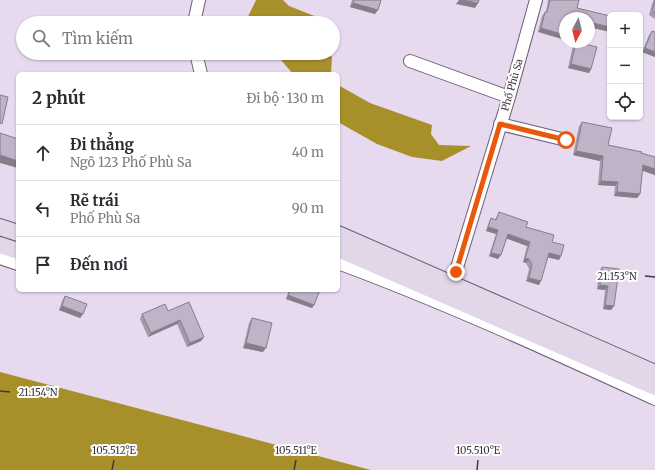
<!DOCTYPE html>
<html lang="vi">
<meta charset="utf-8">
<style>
body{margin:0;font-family:Merriweather,serif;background:#f7f7f7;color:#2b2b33}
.controls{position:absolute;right:12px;top:12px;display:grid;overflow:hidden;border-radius:6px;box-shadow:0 1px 3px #0004}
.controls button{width:36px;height:36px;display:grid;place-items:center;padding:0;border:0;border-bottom:1px solid #e1e1e2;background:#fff;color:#2b2b33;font:20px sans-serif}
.compass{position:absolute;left:559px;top:12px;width:36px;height:36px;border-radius:50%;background:#fff;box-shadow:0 1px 3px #0004;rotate:187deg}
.stop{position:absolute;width:12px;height:12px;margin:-9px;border:3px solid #ea580c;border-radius:50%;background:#fff}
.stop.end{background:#ea580c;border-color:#fff;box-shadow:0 1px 4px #0008}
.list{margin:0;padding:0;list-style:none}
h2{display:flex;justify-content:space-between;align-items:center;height:52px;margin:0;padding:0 16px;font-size:17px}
h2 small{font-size:13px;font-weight:400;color:#7c7c81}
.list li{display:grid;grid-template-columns:26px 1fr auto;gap:12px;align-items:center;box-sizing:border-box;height:56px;padding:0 16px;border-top:1px solid #e1e1e2}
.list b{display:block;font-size:15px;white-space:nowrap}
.list p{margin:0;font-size:13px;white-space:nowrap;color:#7c7c81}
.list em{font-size:13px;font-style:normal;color:#7c7c81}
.icon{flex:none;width:22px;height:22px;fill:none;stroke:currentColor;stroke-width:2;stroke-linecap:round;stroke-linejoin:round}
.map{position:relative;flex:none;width:655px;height:470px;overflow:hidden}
.search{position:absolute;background:#fff;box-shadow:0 1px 3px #0004;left:16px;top:16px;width:324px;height:44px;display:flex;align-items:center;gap:10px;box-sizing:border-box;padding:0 14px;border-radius:22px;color:#7c7c81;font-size:15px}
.panel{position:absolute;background:#fff;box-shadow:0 1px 3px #0004;left:16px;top:72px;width:324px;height:220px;border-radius:6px}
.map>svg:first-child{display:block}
</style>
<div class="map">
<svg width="655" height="470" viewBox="0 0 655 470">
<rect width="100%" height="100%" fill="#e7daef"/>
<!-- water -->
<path fill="#a7902a" d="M256 0H283L289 6 317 17 318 23H245Z
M275 53H327L332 57 331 74H293Z
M338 85 370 103 432 125 431 134 439 145 471 146 442 161 412 157 377 144 338 122Z
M0 372 371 470H0Z"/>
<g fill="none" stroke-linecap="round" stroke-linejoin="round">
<!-- street casing -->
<g stroke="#6b6072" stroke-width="14">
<path id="street" d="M194 23 199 0
M196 53 201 74
M410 61 509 97
M500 124 566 140
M0 258 18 264
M338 263C446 303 550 351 655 399
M452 284 509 97 536 0"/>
</g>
<!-- secondary casing -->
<g stroke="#6b6072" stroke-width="18">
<path id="secondary" d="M0 227 18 233
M338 234 655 373
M0 245 18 251
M338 249 655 387"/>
</g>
<!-- street -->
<use href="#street" stroke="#fff" stroke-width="12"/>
<!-- secondary -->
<use href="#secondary" stroke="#e2d7e8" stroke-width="16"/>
</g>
<!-- wall -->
<path fill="#a49aab" d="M352 0H381L375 14 350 7Z
M548 0H579L577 8 610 32 589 27V18L538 32 542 16 545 12H546Z
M654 0H655V19L649 15 653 1Z
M652 31 655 57 642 52 649 35Z
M575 42 591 69 589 73 568 68 573 45Z
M582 122 608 145 641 153 655 157V175L642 170 640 194 637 198 614 196 615 186 598 185 600 161 573 155 579 126Z
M499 212 552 242 561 256 559 260 548 257 539 285 526 281 529 269 526 263 523 262 527 246 506 238 498 259 489 256 496 234 486 231 489 222 491 218 495 220Z
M602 267 614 306 611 310 603 309 605 290 597 289 599 271Z
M289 290H300L304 291 305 290H320L314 305 312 308 286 299Z
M65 296 83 314 80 318 59 310 62 301Z
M168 311 204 337 201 341 187 347 177 324 148 337 140 319 142 314Z
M252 318 263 352 243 348 249 323Z"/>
<!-- shaded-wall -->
<path fill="#867d8b" d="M459 0H462L478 3 475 8 456 4Z
M353 3 378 10 375 14 350 7Z
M589 22 610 27V32L589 27Z
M541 28 565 35V40L538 32Z
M645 48 655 52V57L642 52Z
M571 64 591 69 589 73 568 68Z
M576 151 603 156 600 161 573 155Z
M0 155 18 161V168L0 163Z
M643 165 655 169V175L640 170Z
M18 175V179H16Z
M601 181 618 182 615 186 598 185Z
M617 192 640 194 637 198 614 196Z
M488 227 498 230 496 234 486 231Z
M508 234 530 242 527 246 505 238Z
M491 253 501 255 498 259 489 256Z
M549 253 561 256 559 260 546 257Z
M525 258 529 259 526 263 523 262Z
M529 278 541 281 539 285 526 281Z
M600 285 608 286 605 290 597 289Z
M288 295 314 305 312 308 286 299Z
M605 305 614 306 611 310 603 309Z
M62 306 83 314 80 318 59 310Z
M180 320 177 324 148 337 151 333Z
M204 337 201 341 187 347 190 343Z
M246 343 266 348 263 352 243 348Z"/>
<!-- building -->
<path fill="#bfb3c7" stroke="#867d8b" d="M354 0H381L378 10 353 3Z
M462 0H479L478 3Z
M550 0H579L577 8 610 16V27L589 22V18H565V35L541 28 545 12H547Z
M655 0V13L652 11Z
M652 31 655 32V52L645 48Z
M576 42 597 47 591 69 571 64Z
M0 95 8 97 2 124 0 123Z
M582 122 612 128 608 145 642 152 641 153 655 157V169L643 165 640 194 617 192 618 182 601 181 603 156 576 151Z
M0 133 18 139V161L0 155Z
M499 212 528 222 526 227 554 235 552 242 564 245 561 256 549 253 541 281 529 278 532 265 529 259 525 258 530 242 508 234 501 255 491 253 498 230 488 227 491 218 496 220Z
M602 267 619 269 614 306 605 305 608 286 600 285Z
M290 290H300L305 292 306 290H320L314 305 288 295Z
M65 296 87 304 83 314 62 306Z
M189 302 204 337 190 343 180 320 151 333 142 314 165 304 168 311Z
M252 318 272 323 266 348 246 343Z"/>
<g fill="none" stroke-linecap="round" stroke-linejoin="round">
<!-- route -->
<path stroke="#ea580c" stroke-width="5" d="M456 272 500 124 566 140"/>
</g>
<!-- ticks -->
<path fill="none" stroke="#3e3941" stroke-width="1.5" d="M645 276 655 277M0 391 10 392M112 470 114 460M294 470 296 460M477 470 478 460"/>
<g text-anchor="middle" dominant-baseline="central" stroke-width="4" stroke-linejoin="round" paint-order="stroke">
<!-- street labels -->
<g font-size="10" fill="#3e3941" stroke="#fff">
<text transform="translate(512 85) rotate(-74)">Phố Phù Sa</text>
</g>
</g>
<g font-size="10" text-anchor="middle" fill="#3e3941" stroke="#fff" stroke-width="4" stroke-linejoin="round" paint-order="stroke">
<text x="617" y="280">21.153°N</text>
<text x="38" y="396">21.154°N</text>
<text x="114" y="454">105.512°E</text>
<text x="296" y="454">105.511°E</text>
<text x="478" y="454">105.510°E</text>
</g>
</svg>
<div class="controls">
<button>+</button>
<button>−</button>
<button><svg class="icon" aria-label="locate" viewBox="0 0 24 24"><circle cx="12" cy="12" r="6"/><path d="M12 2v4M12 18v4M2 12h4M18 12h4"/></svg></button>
</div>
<svg class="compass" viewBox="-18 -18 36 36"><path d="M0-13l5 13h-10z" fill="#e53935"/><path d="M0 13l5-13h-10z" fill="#7c7c81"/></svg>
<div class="stop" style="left:566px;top:140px"></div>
<div class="stop end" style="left:456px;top:272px"></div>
<div class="search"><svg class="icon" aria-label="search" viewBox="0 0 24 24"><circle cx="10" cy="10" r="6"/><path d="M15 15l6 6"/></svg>Tìm kiếm</div>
<section class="panel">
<h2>2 phút<small>Đi bộ · 130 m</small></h2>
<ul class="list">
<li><svg class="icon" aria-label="ahead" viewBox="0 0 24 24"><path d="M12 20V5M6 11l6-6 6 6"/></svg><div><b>Đi thẳng</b><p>Ngõ 123 Phố Phù Sa</p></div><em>40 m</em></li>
<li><svg class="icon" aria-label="left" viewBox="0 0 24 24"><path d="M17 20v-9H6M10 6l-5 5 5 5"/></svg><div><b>Rẽ trái</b><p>Phố Phù Sa</p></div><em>90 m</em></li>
<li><svg class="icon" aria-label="arrive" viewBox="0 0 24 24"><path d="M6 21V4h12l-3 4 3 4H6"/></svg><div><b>Đến nơi</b></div></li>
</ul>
</section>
</div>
